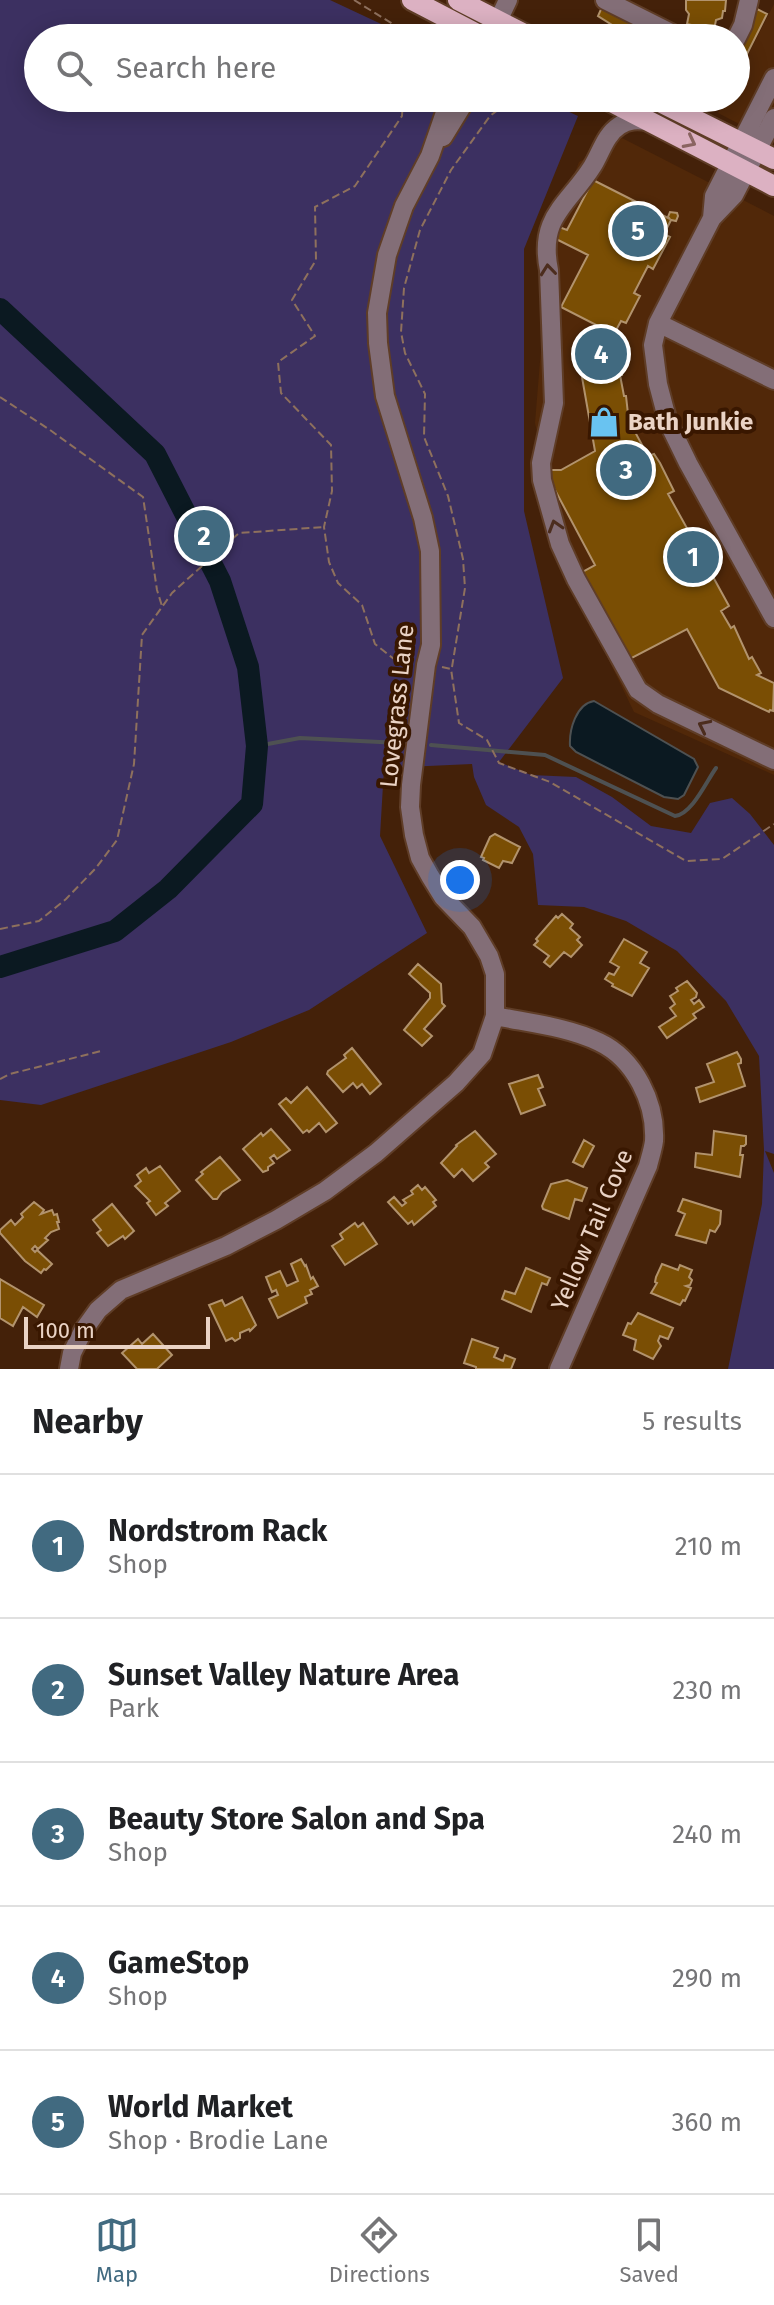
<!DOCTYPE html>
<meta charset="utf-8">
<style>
body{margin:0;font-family:"Fira Sans",sans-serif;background:#f2f2f2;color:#202124}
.scale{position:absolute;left:24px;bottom:20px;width:186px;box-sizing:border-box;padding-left:8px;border:4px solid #ead3c5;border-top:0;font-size:22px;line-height:28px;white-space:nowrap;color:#ead3c5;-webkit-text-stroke:6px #391700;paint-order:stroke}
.you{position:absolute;left:460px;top:880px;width:28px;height:28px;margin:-20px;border:6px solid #fff;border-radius:50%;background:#1a73e8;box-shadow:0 0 0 12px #1a73e833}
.badge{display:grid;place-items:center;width:52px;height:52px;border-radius:50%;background:#416a80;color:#fff;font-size:26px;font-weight:700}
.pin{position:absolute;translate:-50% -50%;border:4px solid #fff;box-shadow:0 2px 8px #0006}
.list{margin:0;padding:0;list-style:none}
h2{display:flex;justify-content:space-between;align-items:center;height:104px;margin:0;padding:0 32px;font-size:34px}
h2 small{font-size:26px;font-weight:400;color:#757577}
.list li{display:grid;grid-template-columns:52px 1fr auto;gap:24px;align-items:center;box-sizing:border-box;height:144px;padding:0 32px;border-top:2px solid #e0e0e0}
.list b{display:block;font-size:30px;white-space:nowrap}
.list p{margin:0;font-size:26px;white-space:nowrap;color:#757577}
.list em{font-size:26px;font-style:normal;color:#757577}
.icon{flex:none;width:44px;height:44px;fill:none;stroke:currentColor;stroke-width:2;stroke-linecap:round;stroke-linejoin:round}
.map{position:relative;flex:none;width:774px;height:1369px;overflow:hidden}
.search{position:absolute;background:#fff;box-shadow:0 4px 20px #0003;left:24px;right:24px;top:24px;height:88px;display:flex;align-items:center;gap:20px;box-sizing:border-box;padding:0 28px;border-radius:44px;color:#757577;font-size:30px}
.sheet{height:824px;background:#fff}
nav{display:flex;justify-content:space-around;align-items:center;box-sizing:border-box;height:112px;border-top:2px solid #e0e0e0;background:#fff;font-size:22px;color:#757577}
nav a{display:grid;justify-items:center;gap:4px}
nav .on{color:#416a80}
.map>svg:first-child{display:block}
</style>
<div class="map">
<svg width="774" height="1369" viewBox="0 0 774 1369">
<rect width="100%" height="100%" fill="#442109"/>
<!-- built -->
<path fill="#512809" d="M774 4V142L718 113 726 98H736V78Z
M622 138 774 216V775L634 712 572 584 535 423 550 238 579 162Z"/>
<!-- green -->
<path fill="#3c3061" d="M0 0H330L411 38H38V98H539L578 116 524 249V511L563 678 499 762 531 775 576 777 612 797 651 826 691 833 710 803 732 798 750 814 774 845V1154L765 1151 774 1173V1369H728L762 1204 764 1150 759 1056 726 1001 677 951 626 921 584 907 538 905 533 854 519 827 486 805 474 777 472 764 384 768 380 836 427 933 309 1010 231 1042 41 1105 0 1100Z"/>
<!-- water -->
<path fill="#0b1921" stroke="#4e5152" stroke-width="2" d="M594 701 694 759 698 767 684 795 678 799 664 797 576 752 570 746C569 730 576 704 594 701Z"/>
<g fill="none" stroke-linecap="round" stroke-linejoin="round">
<!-- stream -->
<path stroke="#4e5152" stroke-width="4" d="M431 745 545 755 675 816C692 814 706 782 716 768
M257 746 300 738 400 743"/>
<!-- river -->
<path stroke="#0b1921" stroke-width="22" d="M0 309 155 454 220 581 248 667 257 746 252 804 168 889 115 931 0 967"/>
</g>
<!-- building -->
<path fill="#7a4e04" stroke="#b2936d" stroke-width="2" d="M686 0H726L725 11H723L722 18 716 20 714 30 687 24 689 14 686 10Z
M602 7 648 32 644 38H633L598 16Z
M757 9 767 14 744 60 736 56V54Z
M593 180 670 219 668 217 670 212 677 213 678 216 676 221 671 220 664 234 670 237 653 269 648 266 634 293 640 296 626 323 621 321 614 334 612 333 616 356H619L622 375H620L624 396H626L630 432 634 430 648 456 654 454 660 463 674 491 668 494 688 530 686 532 689 538 697 533 715 568 707 572 709 576 712 575 729 606 721 611 731 628 734 626 749 659 752 657 761 673 757 675 774 683 773 711 770 710 769 712 719 688 687 629 626 661 579 574 595 565 547 475V470H561L595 451 576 343 608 338 610 332 561 307 588 255 554 238 559 227 567 230Z
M495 834 520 847 512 863 503 861 499 868 483 860 484 858 481 857 490 837Z
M562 914 573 924 570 928 580 937 577 940 582 945 571 957 564 952 550 967 544 962 549 956 534 945 538 941 536 939 556 916 558 918Z
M624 939 647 952 640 963 649 968 632 996 612 986 613 984 605 979 609 973 614 975 619 967 610 962Z
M418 964 441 984 442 1003 445 1006 424 1029 432 1036 422 1046 404 1030 430 998V993L409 974Z
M687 981 697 993 696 997 691 1000 694 1004 699 1000 704 1007 693 1014 696 1018 667 1038 659 1027 676 1016 670 1008 675 1004 670 996 678 991 676 988Z
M352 1048 381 1084 370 1094 362 1084 357 1088 353 1083 343 1092 327 1074 328 1071 346 1058 344 1055Z
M737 1052 741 1059V1063L738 1064 745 1086 700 1102 696 1088 714 1082 707 1064Z
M538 1075 543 1087 538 1089 545 1105 521 1114 509 1084Z
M307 1087 337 1123 326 1132 319 1123 309 1132 307 1130 303 1133 279 1104 286 1098 291 1103Z
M271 1129 290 1150 277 1159 274 1155 270 1158 274 1163 268 1167V1170L263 1172 243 1149 261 1133 263 1136Z
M475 1131 496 1154 485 1163 489 1167 473 1181 462 1169 454 1177 441 1163 457 1146 456 1145Z
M714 1131 746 1136V1144L744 1146H741L740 1155H743L740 1177 695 1167 696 1153 712 1155Z
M584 1140 594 1146 583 1167 573 1162Z
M220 1157 240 1180 222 1192 217 1199H213L196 1180 203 1174 201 1172Z
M160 1166 180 1191 165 1203 168 1206 156 1215 147 1203 150 1201 135 1186 141 1181 137 1175 146 1168 149 1173Z
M567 1180 587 1188 582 1201 575 1199 569 1219 543 1209 542 1206 551 1184Z
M418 1185 422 1190 425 1187 436 1200 433 1202 436 1206 414 1225 412 1221 408 1224 388 1202 394 1197 402 1206 406 1203 403 1200 413 1194 411 1191Z
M683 1199 721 1211 720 1224 715 1232 710 1230 706 1243 676 1235 685 1214 678 1211Z
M34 1202 44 1210 41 1214 52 1210 54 1215 57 1214 59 1222H57L59 1229 51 1232 45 1238 48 1240 38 1249 35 1246 32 1249 35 1252 37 1250 52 1264 46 1270 44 1269 41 1273 25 1261 0 1233V1230L11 1220 15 1225 23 1217 21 1214Z
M112 1204 134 1231 125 1239 123 1236 108 1246 97 1233 101 1230 93 1220Z
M355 1223 358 1227 363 1223 377 1244 345 1265 332 1246 343 1239 340 1234Z
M301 1259 305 1266 306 1265 311 1279 313 1277 318 1286 310 1290 312 1294 305 1297 307 1303 278 1318 269 1299 278 1295 276 1290 272 1292 266 1277 280 1271 287 1286 298 1281 291 1264Z
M662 1264 678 1270 680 1265 692 1270 689 1277 692 1280 690 1285 686 1286 691 1288 685 1301 683 1300 680 1305 651 1293 657 1283 655 1282 656 1277Z
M526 1268 550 1278 547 1285 542 1283 531 1312 502 1299 505 1291 515 1294Z
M0 1279 44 1305 37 1317 23 1307 13 1326 0 1318Z
M242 1297 256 1325 250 1331 249 1329 240 1333V1338L235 1341 232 1338 226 1341 209 1305 222 1300 225 1306Z
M638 1313 673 1328 668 1339 660 1336 658 1341 661 1346 653 1359 634 1350 636 1340 623 1335 628 1323 631 1324Z
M153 1334 172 1355 157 1369H137L122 1353 138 1339 142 1344Z
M472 1339 498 1348 494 1357 503 1361 505 1355 515 1359 511 1369H476V1367L464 1363Z"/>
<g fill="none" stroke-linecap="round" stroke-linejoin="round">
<!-- minor casing -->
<g stroke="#5f3d27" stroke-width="22">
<path id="minor" d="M605 0 681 38
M494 38 498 21 508 0
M736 39 743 25 749 0
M774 118 734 195 712 218 658 323 653 345 658 384 668 422 688 463 774 618
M649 121C638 120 628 119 619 126 605 135 601 153 592 167 568 205 538 217 549 270L554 403 541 463 542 480 560 544 576 579 638 690 658 704 774 760
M443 137 467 98
M712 218 714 196 774 78
M658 323 774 380
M495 1016C529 1023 568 1027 599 1042 635 1059 656 1103 654 1141 653 1149 650 1158 648 1166L559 1369
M69 1369 72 1353 83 1331 98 1310 121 1290 226 1246 276 1220 325 1191 376 1153 456 1083 482 1054 495 1016V974L489 956 472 927 443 897 430 876 420 858 414 835 410 807 411 785 426 665 431 645 430 551 423 518 385 396 378 343 377 313 387 255 404 206 430 156 450 98"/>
</g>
<!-- major casing -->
<g stroke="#5f3d27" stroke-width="24">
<path id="major" d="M412 0 485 38
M458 0 532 38
M604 98 774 186
M652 98 774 159"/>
</g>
<!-- path -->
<path stroke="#8e705d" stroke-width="2" stroke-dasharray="8 4" stroke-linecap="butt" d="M354 0 409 34V38
M403 98 402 116 355 186 315 207 316 260 292 300 315 336 278 362 281 393 331 445 332 491 324 527 329 562 338 583 362 605 375 644 394 659 412 662
M0 397 50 430 143 497 157 590 162 606
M442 667 451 669 459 723 487 740 499 763 550 782 686 861 722 859 774 824
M452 667 465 588 463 559 448 496 424 437 425 394 405 353 401 332 404 288 420 230 451 170 490 116 513 98
M0 929 39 921 66 899 96 868 117 840 134 764 142 635 172 593 239 533 324 527
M0 1079 10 1074 101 1051"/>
<!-- minor -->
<use href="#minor" stroke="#836e77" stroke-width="18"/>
<!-- major -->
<use href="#major" stroke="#dcb1c2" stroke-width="20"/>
</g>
<!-- one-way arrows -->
<defs><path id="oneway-chevron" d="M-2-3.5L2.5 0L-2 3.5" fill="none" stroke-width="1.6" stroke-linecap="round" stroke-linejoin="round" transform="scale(2)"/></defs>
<use stroke="#8a6461" href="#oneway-chevron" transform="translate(690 142) rotate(27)"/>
<g stroke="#4c2d1e">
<use href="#oneway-chevron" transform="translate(548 270) rotate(-96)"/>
<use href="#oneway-chevron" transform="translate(555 526) rotate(-107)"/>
<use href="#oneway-chevron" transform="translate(704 726) rotate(-154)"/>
</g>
<!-- icons -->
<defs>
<g id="shop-bare" transform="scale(2.4)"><path d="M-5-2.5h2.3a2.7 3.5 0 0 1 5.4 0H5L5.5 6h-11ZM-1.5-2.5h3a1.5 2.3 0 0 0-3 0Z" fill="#69c3f1" stroke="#391700" stroke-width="2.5" paint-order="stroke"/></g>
</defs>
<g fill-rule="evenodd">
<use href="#shop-bare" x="604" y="422"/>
</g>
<g text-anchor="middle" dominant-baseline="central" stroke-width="8" stroke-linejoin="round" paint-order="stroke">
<!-- poi labels -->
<g font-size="24" font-weight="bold" fill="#ead3c5" stroke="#391700" text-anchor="start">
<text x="628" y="422">Bath Junkie</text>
</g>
<!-- street labels -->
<g font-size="24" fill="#ead3c5" stroke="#391700">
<text transform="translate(397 706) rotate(-84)">Lovegrass Lane</text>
<text transform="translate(592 1230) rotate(-67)">Yellow Tail Cove</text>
</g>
</g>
</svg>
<div class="scale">100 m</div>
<div class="you"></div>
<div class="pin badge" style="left:693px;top:557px">1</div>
<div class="pin badge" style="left:204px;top:536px">2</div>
<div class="pin badge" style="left:626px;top:470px">3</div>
<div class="pin badge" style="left:601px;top:354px">4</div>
<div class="pin badge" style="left:638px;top:231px">5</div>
<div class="search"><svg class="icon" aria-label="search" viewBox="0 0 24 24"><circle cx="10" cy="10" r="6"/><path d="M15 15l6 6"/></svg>Search here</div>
</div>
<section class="sheet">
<h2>Nearby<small>5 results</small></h2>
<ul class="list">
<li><span class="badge">1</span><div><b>Nordstrom Rack</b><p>Shop</p></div><em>210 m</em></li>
<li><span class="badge">2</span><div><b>Sunset Valley Nature Area</b><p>Park</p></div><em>230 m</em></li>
<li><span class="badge">3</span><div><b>Beauty Store Salon and Spa</b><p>Shop</p></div><em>240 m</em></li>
<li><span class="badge">4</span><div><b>GameStop</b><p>Shop</p></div><em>290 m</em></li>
<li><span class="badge">5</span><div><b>World Market</b><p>Shop · Brodie Lane</p></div><em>360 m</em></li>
</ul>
</section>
<nav>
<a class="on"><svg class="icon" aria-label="map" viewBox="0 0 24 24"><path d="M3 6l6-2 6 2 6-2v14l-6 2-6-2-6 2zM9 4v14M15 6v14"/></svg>Map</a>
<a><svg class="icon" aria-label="directions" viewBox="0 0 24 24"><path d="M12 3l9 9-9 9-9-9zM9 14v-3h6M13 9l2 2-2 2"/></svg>Directions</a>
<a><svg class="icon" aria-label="saved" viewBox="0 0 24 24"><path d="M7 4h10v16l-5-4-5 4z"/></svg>Saved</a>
</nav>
